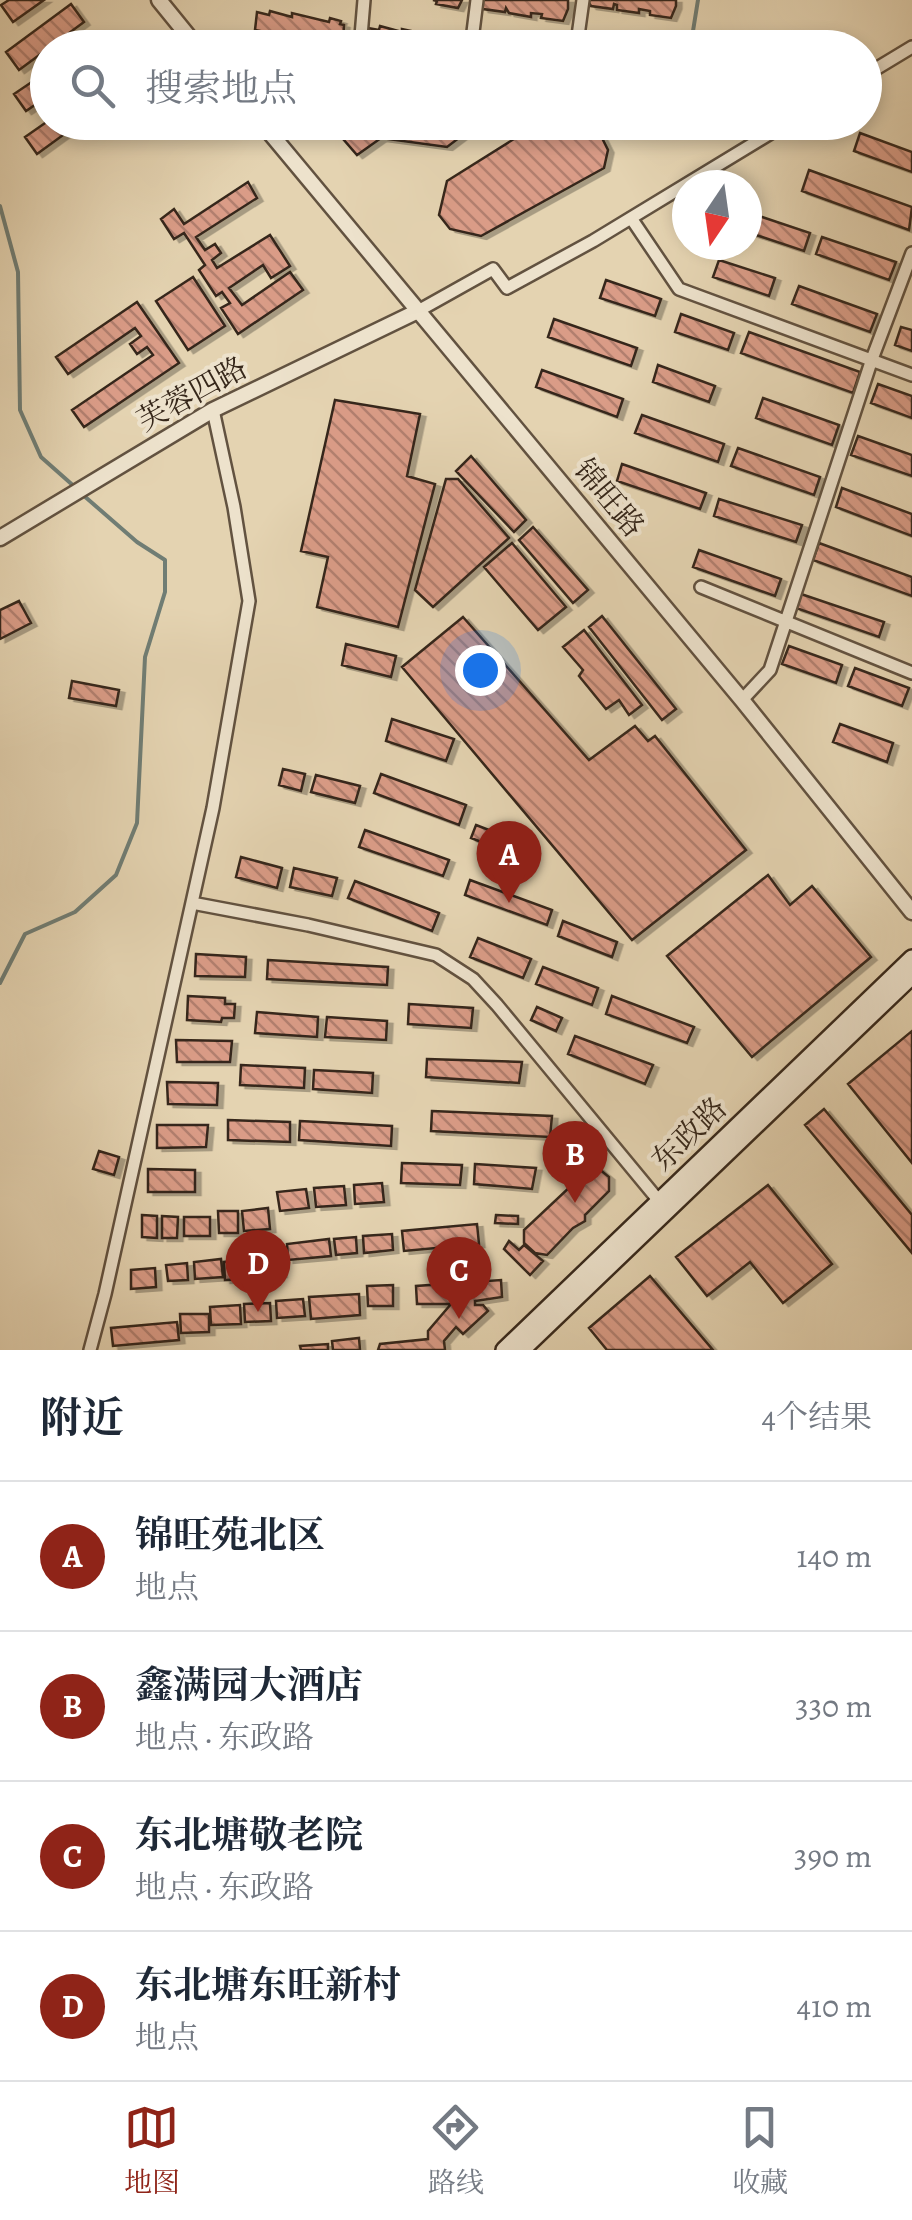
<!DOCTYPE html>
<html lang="zh">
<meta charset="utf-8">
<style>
body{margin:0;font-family:Alegreya,"Noto Serif SC",serif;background:#f6f6f7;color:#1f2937}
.compass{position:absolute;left:672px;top:170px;width:90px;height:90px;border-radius:50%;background:#fff;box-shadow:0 5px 15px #0003;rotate:193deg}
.you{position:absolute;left:480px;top:670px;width:35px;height:35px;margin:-25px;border:8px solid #fff;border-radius:50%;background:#1a73e8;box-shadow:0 0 0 15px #1a73e833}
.badge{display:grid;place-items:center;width:65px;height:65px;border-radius:50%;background:#8f2418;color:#fff;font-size:32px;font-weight:700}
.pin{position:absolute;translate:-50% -82px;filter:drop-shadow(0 2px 5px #0008)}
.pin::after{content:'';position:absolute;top:52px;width:35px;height:30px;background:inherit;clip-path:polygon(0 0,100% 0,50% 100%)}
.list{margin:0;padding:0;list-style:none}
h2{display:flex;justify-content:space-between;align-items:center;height:130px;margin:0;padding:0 40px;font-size:42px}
h2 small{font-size:32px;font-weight:400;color:#747a83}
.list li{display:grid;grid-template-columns:65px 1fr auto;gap:30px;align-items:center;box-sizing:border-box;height:150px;padding:0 40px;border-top:2px solid #e0e1e3}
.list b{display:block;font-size:38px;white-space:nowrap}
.list p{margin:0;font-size:32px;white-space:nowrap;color:#747a83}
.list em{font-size:32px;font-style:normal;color:#747a83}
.icon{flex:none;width:55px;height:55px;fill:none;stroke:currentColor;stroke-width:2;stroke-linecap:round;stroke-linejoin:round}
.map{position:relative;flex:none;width:912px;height:1350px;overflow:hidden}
.search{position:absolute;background:#fff;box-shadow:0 5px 15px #0003;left:30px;right:30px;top:30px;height:110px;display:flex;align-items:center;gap:25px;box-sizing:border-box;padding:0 35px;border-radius:55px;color:#747a83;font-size:38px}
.sheet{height:730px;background:#fff}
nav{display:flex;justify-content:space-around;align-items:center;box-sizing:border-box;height:140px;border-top:2px solid #e0e1e3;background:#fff;font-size:28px;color:#747a83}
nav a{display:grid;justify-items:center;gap:5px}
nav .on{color:#8f2418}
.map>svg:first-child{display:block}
</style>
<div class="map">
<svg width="912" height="1350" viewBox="0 0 912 1350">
<defs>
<pattern id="building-back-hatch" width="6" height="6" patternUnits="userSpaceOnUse" patternTransform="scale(2.5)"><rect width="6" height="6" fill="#da9c87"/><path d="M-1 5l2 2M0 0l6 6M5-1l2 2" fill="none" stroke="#b27f6e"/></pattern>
<filter id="shadow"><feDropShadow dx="5.5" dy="3" stdDeviation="0" flood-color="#0004"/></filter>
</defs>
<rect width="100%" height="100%" fill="#e4d3b1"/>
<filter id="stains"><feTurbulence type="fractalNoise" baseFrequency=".002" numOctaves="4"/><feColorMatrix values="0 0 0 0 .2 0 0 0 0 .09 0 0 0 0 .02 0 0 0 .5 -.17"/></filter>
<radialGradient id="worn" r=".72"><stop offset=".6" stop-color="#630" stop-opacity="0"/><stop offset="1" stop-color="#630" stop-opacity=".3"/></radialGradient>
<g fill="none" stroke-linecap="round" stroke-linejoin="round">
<!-- stream -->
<path stroke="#707d74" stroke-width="4" d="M693 31 698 0
M0 206 18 272 20 410 41 457 76 488
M0 983 25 934 75 912 116 875 137 823 145 657 165 592V560L137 542 83 495"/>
</g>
<!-- building -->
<path fill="url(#building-back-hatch)" stroke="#36271a" stroke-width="2.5" filter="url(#shadow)" d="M9 0H44L13 22 1 5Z
M433 0H462L458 8 436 4 437 1Z
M479 0H568V9L563 21 541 18 542 14 531 13V17L509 13 506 8 505 12 483 9Z
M587 0H676V6L671 18 650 15V11L639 9V13L617 10V5L614 4 613 9 591 6Z
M71 4 84 22 19 70 6 52Z
M270 11 292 17V13L329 22 330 18 341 21 340 24 344 25 343 42 341 41 339 47 318 44V40L307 38V42L285 38V34L282 33 281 38 259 34 260 31 255 30 257 12 269 15Z
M380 26 402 32V29L439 37 440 34 451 36 454 48H367L368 28 379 30Z
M100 34 109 48H81Z
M48 71V96L26 111 14 94Z
M48 121 81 122 37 154 25 137Z
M334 122H480L447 147 381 138 357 155 331 125Z
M541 122H594L608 150 604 168 481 236 450 229 439 215 447 181Z
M860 133 912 152V172L854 151Z
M809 170 912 207 909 230 802 191Z
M248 182 257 198 196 237 205 250 215 244 221 253 212 260 217 268 270 235 290 266 271 278 263 265 229 288 242 305 290 272 303 290 238 334 221 308 230 303 222 292 216 296 199 270 205 265 184 233 174 239 161 219 174 209 184 224Z
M747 212 810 233 804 251 747 232Z
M822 237 896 262 889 280 816 254Z
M719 260 775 278 769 296 713 277Z
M193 277 225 326 188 350 156 301Z
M606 280 661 299 655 316 600 298Z
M799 286 877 314 870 332 792 304Z
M137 302 179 363 84 427 72 410 153 355 147 347 137 354 130 344 141 336 135 328 68 374 56 357Z
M681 314 734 333 728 350 675 332Z
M554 319 637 348 631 366 548 337Z
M901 327 912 330V351L895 345Z
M749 332 860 372 853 393 741 353Z
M658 365 715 386 709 402 653 382Z
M542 370 623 399 617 417 536 387Z
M878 384 912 396V418L871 403Z
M763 398 839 425 832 445 756 418Z
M335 400 420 414 407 476 435 484 398 627 317 607 328 557 301 551Z
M642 415 724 444 718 462 635 433Z
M858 436 912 455V476L851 455Z
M738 448 820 477 814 495 731 466Z
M471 456 526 520 514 532 456 471Z
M622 464 706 493 700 509 617 481Z
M446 479H458L509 538 433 607 415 590Z
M842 488 912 514V536L836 507Z
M719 499 802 525 796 542 714 516Z
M533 527 588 590 573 603 519 540Z
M512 543 566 607 538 630 484 567Z
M819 543 912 577V596L813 560Z
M699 550 781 579 775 596 693 567Z
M801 594 884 622 879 637 796 608Z
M19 601 31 623 0 639V610Z
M602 616 676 709 662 720 589 627Z
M463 617 589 760 635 726 648 741 655 736 746 850 632 940 402 667Z
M584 630 642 705 629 715 619 700 606 709 579 676 583 670 563 647Z
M346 644 396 656 391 677 342 665Z
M789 646 842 665 836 683 782 664Z
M855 668 909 688 902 706 848 686Z
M72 681 119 690 116 706 69 698Z
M392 719 454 739 446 761 386 741Z
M840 724 893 743 887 762 833 742Z
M283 769 305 774 301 791 279 785Z
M381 774 466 805 459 825 374 793Z
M316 775 360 786 355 803 311 792Z
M476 825 533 847 528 860 471 838Z
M365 830 449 860 443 876 359 847Z
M241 857 282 868 277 888 236 877Z
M294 868 337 878 332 896 290 887Z
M768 875 790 905 812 886 871 957 752 1057 667 956Z
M470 880 552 910 547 925 465 895Z
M355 881 439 913 432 931 348 898Z
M563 921 617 942 612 957 558 936Z
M478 938 531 959 523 978 470 957Z
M196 954 246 957 245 977 195 976Z
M268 960 388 967 387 985 267 979Z
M543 967 598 988 592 1005 536 984Z
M188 996 225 998V1004H235L234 1018H222L221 1022 187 1020Z
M612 996 694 1027 687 1043 606 1014Z
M409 1004 473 1008 471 1028 408 1024Z
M537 1007 562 1018 556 1031 531 1020Z
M257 1012 318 1017 317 1037 255 1033Z
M327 1017 387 1021 386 1040 325 1037Z
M912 1031V1163L848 1084Z
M575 1036 653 1065 645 1084 568 1054Z
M176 1040 232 1041 230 1062H177Z
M427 1059 522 1062 519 1083 426 1077Z
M241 1065 305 1068 304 1088 240 1085Z
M314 1070 373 1073 372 1093 313 1089Z
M167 1082 218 1083 217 1105 168 1104Z
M824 1109 912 1215V1253L805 1125Z
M432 1111 552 1116 550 1137 431 1131Z
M228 1120 290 1122V1142L228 1140Z
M300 1121 392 1126 391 1146 299 1140Z
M157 1125H208L206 1147 157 1148Z
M99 1151 119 1157 114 1175 93 1169Z
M402 1163 462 1165 460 1185 401 1183Z
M475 1164 536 1168 532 1189 474 1184Z
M590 1168H598L609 1177V1191L585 1215V1221L573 1228 547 1255 535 1253 524 1243V1230Z
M148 1169 195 1170V1192H148Z
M382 1183 384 1202 355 1204 354 1185Z
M768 1185 832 1264 783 1303 750 1262 707 1296 676 1257Z
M344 1186 346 1205 316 1207 314 1188Z
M306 1189 309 1208 280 1211 277 1192Z
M268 1208 270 1229 244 1231 242 1211Z
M218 1211H238V1233H219Z
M142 1215 157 1216V1238L142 1237Z
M496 1215 518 1216V1224L495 1223Z
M162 1216 178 1217 177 1238H162Z
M184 1217H210V1236H184Z
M477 1224 479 1244 404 1251 402 1231Z
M392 1234 393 1250 364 1253 363 1236Z
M356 1237 357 1253 336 1255 334 1239Z
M329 1239 331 1256 288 1260 287 1244Z
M509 1241 519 1250 524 1245 543 1261 530 1275 504 1249Z
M280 1257 281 1274 258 1276 257 1259Z
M221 1259 223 1277 195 1279 194 1262Z
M251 1260 252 1279 225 1280 224 1262Z
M187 1263 188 1280 168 1281 166 1265Z
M155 1268 156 1287 131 1289V1270Z
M650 1276 713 1350H607L589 1328Z
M501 1280 502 1297 475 1301V1305H483L488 1311 463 1334 456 1327 444 1341 445 1350H378L380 1344 428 1339V1331L451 1304H417L416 1286Z
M393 1285V1306H368L367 1286Z
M359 1294 360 1315 311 1319 309 1297Z
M303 1299 305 1316 277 1318 276 1301Z
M270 1303 271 1321 245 1322 244 1304Z
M240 1305 241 1324 211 1325 210 1307Z
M180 1314H209V1332L181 1333Z
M177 1322 179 1340 113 1346 111 1328Z
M359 1338 360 1350H333L332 1341Z
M328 1344V1350H301L300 1346Z"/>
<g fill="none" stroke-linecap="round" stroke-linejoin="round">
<!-- minor casing -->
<g stroke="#625240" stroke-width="16">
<path id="minor" d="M583 0 577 43 617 48
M360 48 364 0
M471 48 477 0
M864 76 912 47
M631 218 679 289 912 375
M418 311 493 269 507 288 593 241 789 122
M701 587 912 673
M742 700 770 670 872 359 912 253
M192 903 308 925 436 955 473 979 497 1005 664 1207
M90 1350 105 1294 213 808 249 601 234 507 213 410"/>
</g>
<!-- tertiary casing -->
<g stroke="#625240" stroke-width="19">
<path id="tertiary" d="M159 0 198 48
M261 122 742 700 912 912
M0 538 213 410 418 311"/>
</g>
<!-- secondary casing -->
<g stroke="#36271a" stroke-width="20">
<path id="secondary" d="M504 1350 912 958
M522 1350 912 976"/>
</g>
<!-- minor -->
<use href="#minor" stroke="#ede2cc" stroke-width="11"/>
<!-- tertiary -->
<use href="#tertiary" stroke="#ede2cc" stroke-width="14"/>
<!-- secondary -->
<use href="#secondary" stroke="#ede2cc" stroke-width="15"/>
</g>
<g text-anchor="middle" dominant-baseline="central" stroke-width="8" stroke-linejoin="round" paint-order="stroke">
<!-- street labels -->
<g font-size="30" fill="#36271a" stroke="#ede2cc">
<text transform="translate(192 394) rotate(-29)">芙蓉四路</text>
<text transform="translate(609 498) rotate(50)">锦旺路</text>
<text transform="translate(689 1134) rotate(-44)">东政路</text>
</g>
</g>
<rect width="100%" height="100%" filter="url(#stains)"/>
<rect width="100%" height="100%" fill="url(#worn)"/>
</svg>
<svg class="compass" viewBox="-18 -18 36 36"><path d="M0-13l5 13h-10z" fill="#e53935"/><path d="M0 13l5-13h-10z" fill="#747a83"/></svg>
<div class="you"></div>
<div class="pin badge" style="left:509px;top:903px">A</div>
<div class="pin badge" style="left:575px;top:1203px">B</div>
<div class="pin badge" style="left:459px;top:1319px">C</div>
<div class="pin badge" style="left:258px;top:1312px">D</div>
<div class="search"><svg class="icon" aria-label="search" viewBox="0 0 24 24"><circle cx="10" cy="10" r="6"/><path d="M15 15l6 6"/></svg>搜索地点</div>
</div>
<section class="sheet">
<h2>附近<small>4个结果</small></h2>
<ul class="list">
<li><span class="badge">A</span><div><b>锦旺苑北区</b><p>地点</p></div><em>140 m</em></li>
<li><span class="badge">B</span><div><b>鑫满园大酒店</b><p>地点 · 东政路</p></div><em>330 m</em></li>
<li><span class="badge">C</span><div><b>东北塘敬老院</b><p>地点 · 东政路</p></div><em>390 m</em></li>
<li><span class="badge">D</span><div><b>东北塘东旺新村</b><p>地点</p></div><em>410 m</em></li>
</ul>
</section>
<nav>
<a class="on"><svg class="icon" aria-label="map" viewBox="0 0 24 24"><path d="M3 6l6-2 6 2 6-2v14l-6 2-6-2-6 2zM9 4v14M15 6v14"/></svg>地图</a>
<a><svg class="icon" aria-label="directions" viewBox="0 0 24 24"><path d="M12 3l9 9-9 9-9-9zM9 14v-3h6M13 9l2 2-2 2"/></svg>路线</a>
<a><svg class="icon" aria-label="saved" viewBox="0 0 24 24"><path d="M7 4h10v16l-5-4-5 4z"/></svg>收藏</a>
</nav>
